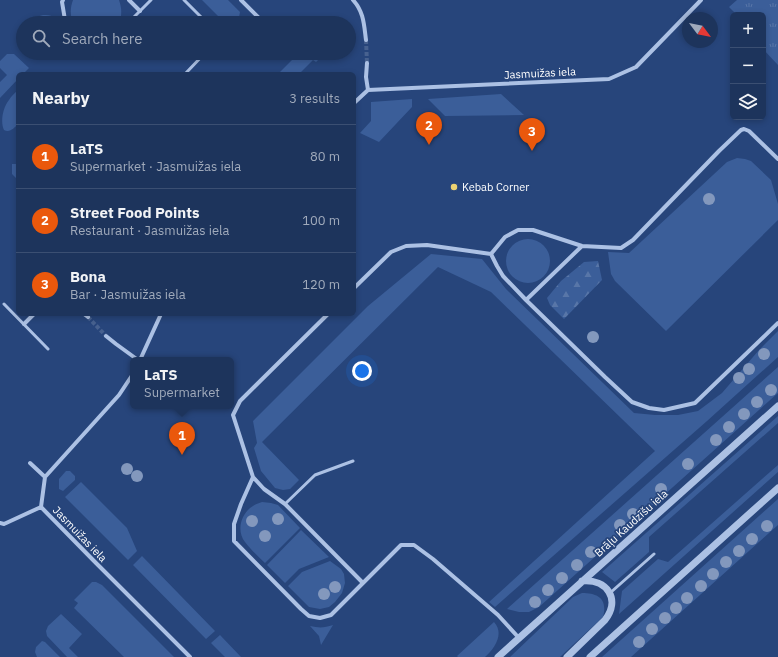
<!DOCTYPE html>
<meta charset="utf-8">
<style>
body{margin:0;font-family:"IBM Plex Sans",sans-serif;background:#253c62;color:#f1f3f6}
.controls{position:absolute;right:12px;top:12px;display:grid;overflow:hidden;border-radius:6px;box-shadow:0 2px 6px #0003}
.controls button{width:36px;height:36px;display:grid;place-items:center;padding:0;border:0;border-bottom:1px solid #3b4f72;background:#1d345c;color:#f1f3f6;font:20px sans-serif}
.compass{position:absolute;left:682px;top:12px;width:36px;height:36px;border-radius:50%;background:#1d345c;box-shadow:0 2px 6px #0003;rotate:122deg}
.you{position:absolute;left:362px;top:371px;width:14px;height:14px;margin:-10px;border:3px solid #fff;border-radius:50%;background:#1a73e8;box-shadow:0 0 0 6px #1a73e833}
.badge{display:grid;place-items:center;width:26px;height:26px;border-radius:50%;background:#ea580c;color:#fff;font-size:13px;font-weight:700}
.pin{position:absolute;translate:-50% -33px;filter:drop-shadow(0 1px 2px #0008)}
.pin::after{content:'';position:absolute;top:21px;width:14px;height:12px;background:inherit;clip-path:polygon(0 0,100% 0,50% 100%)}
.popup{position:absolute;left:130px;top:357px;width:104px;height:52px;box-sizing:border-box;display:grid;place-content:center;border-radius:6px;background:#1d345c;filter:drop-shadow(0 1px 3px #0005);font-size:13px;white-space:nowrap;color:#a0aabb}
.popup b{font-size:15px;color:#f1f3f6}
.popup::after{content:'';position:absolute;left:50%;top:100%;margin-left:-8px;border:8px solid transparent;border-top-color:#1d345c}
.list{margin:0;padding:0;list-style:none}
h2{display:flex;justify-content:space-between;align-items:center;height:52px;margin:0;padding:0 16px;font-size:17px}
h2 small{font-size:13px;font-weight:400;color:#a0aabb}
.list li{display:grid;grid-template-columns:26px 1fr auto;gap:12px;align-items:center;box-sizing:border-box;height:64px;padding:0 16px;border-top:1px solid #3b4f72}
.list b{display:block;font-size:15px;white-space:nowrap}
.list p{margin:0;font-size:13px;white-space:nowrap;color:#a0aabb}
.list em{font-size:13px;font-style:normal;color:#a0aabb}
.icon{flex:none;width:22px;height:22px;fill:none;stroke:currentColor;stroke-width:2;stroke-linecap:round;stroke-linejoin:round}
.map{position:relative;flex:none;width:778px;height:657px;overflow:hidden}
.search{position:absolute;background:#1d345c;box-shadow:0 2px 6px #0003;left:16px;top:16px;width:340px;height:44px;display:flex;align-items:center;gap:10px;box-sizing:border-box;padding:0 14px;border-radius:22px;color:#a0aabb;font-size:15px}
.panel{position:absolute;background:#1d345c;box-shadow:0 2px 6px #0003;left:16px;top:72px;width:340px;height:244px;border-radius:6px}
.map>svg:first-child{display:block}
</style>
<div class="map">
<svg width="778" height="657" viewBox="0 0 778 657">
<defs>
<pattern id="forest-firs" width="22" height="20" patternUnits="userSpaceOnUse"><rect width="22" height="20" fill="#3b5e99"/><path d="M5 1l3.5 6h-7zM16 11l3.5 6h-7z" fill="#5876a8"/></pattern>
<pattern id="park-tufts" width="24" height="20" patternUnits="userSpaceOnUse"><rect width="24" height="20" fill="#3b5e99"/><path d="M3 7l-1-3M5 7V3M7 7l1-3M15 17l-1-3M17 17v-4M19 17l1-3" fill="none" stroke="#5876a8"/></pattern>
</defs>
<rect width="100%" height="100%" fill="#27457b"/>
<!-- grass -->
<path fill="#3b5e99" d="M73 0H119C122 9 122 15 119 23H73C70 15 70 8 73 0Z
M202 0H228L240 12 238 23H225Z
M43 15C51 15 56 16 61 23H34L31 21 36 17Z
M299 53H325L316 62 313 60 299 74H278Z
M7 54H14L29 68 23 74H18V79L0 98V82L7 75 0 68V61Z
M18 90V124C14 128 10 133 4 130 0 122 3 107 9 100 11 96 15 93 18 90Z
M501 94 524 115 445 116 428 99Z
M412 99V107L379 142 360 133 371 121V102Z
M737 158 745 159 751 161 771 180 778 204V220L666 331 615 281 611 274 608 252 629 253 727 162Z
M12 164H18V180L12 174Z
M506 261a22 22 0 1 1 44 0a22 22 0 1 1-44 0Z
M431 254 482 259 506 289 634 413 655 415H678L698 411 722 393 759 350 778 331V357L707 421 495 607 489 602 655 451 491 292 438 267 262 442 299 480 290 489 283 490 275 488 261 471 254 448 257 443 253 421 368 306Z
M778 367V393L539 607 529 612H519L507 609Z
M778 416V423L649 537V552L615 582 602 572Z
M778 465V472L619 614 622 591 658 559 668 562Z
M66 471H70L75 476V480L63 491 59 489V479Z
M81 482 127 528 137 551 128 560 65 497Z
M778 499V525L631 657H602Z
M262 502 271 503 278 505 300 528 265 563C258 556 250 549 245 542 236 531 241 513 253 506 256 504 259 503 262 502Z
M301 530 329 557 299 569 285 583 267 565Z
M142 556 215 631 206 639 133 565Z
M330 561 341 569 344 574 345 583 342 593 335 602 329 607 320 609 309 607 288 586 302 572Z
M92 582H96L102 585 174 657H124L74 608 78 603 74 600Z
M582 593C598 593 608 599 603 617L560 657H510L573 597Z
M61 614 82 634 69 648 78 657H67L47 636 46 631 48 626Z
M494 622C505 634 494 649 485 657H458L457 656Z
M333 625 321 645 319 636 310 626C319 628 324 628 333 625Z
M220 635 241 657H225L211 643Z
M42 641 45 642 60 657H37L35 652 36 647Z"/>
<!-- forest -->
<path fill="url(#forest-firs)" d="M598 261 602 280 564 319 550 305 547 298 561 281 584 262Z"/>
<!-- park -->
<path fill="url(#park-tufts)" d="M737 0H778V65L763 49V15H737L729 7Z"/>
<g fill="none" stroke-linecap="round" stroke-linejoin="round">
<!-- minor-tunnel -->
<path stroke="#47618f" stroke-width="4" stroke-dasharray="4 2" stroke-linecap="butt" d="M366 40 367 63
M88 317 106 336"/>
<!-- service -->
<path stroke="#acc1e4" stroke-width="3" d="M184 0 207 23
M128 23 151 0
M185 74 205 53
M4 304 48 349
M285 504 315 475 353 461
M610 593 654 554"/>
<!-- minor -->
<path stroke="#acc1e4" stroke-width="4" d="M63 0 62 2 65 20 67 23
M129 0 140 11
M241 0 264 23
M353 0C364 12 364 25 366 40
M254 23 259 18
M367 63 366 77 368 90
M354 103 368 90 609 79 636 67 701 0
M491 254 497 266 503 276 526 300 605 377 632 402 649 408 664 410 695 403 778 323
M354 288 391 252 406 246 427 245 491 254 505 237 518 230H533L582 246 621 248 633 240 719 151 741 130 744 129 749 131 778 159
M526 300 582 246
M84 314 88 317
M24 324 34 314
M106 336 116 344 138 360
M140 360 161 314
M133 374 119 395 45 477 41 507 96 563 190 657
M30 463 45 477
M253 477 241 504 234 524V541L301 609 309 616 320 618 331 615 363 583 285 504 264 489 253 477 233 415 240 401 328 314
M0 523 4 524 41 507
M363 583 401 545H414L433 559 498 615 519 638"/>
<!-- tertiary -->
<path stroke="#acc1e4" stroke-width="7" d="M498 657 778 406
M567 657 605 620C621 599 607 579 582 581
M590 657 778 488"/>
</g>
<!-- trees -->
<g fill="#8398bd">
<circle cx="709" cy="199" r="6"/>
<circle cx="593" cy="337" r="6"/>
<circle cx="764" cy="354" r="6"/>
<circle cx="749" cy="369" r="6"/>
<circle cx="739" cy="378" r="6"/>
<circle cx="771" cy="390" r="6"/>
<circle cx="757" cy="402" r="6"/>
<circle cx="744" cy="414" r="6"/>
<circle cx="729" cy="427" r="6"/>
<circle cx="716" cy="440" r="6"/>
<circle cx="688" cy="464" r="6"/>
<circle cx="127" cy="469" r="6"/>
<circle cx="137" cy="476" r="6"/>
<circle cx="661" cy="489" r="6"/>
<circle cx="633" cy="514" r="6"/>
<circle cx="278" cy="519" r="6"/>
<circle cx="252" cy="521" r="6"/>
<circle cx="620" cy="525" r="6"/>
<circle cx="767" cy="526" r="6"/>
<circle cx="265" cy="536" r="6"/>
<circle cx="752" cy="539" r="6"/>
<circle cx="739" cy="551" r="6"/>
<circle cx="591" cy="552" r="6"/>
<circle cx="726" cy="562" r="6"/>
<circle cx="577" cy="565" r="6"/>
<circle cx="713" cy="574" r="6"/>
<circle cx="562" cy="578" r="6"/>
<circle cx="701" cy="586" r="6"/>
<circle cx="335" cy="587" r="6"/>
<circle cx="548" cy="590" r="6"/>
<circle cx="324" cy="594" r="6"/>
<circle cx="687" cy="598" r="6"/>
<circle cx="535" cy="602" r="6"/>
<circle cx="676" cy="608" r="6"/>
<circle cx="665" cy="618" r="6"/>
<circle cx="652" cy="629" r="6"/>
<circle cx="639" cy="642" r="6"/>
</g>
<!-- markers -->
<circle fill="#ecd272" stroke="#27457b" stroke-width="1.5" cx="454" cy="187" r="4"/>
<g text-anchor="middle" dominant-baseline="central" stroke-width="3.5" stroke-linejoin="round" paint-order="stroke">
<!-- street labels -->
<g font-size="11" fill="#fff" stroke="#27457b">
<text transform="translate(540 73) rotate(-3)">Jasmuižas iela</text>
<text transform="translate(631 523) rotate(-42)">Brāļu Kaudzīšu iela</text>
<text transform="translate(80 534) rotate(46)">Jasmuižas iela</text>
</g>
<!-- poi labels -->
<g font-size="11" fill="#fff" stroke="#27457b" text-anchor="start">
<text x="462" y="187">Kebab Corner</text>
</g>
</g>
</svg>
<div class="controls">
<button>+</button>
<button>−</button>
<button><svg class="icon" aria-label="layers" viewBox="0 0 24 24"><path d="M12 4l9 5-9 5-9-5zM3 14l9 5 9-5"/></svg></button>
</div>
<svg class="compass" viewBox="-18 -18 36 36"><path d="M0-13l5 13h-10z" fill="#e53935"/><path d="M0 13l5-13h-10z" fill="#a0aabb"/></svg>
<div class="you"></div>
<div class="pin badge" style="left:182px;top:455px">1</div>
<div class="popup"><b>LaTS</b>Supermarket</div>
<div class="pin badge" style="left:429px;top:145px">2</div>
<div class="pin badge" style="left:532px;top:151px">3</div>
<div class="search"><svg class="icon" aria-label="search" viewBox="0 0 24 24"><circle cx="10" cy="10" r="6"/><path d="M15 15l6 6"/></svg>Search here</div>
<section class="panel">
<h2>Nearby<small>3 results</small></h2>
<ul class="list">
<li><span class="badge">1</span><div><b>LaTS</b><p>Supermarket · Jasmuižas iela</p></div><em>80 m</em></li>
<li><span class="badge">2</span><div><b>Street Food Points</b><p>Restaurant · Jasmuižas iela</p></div><em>100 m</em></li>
<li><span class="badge">3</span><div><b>Bona</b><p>Bar · Jasmuižas iela</p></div><em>120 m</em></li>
</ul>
</section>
</div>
